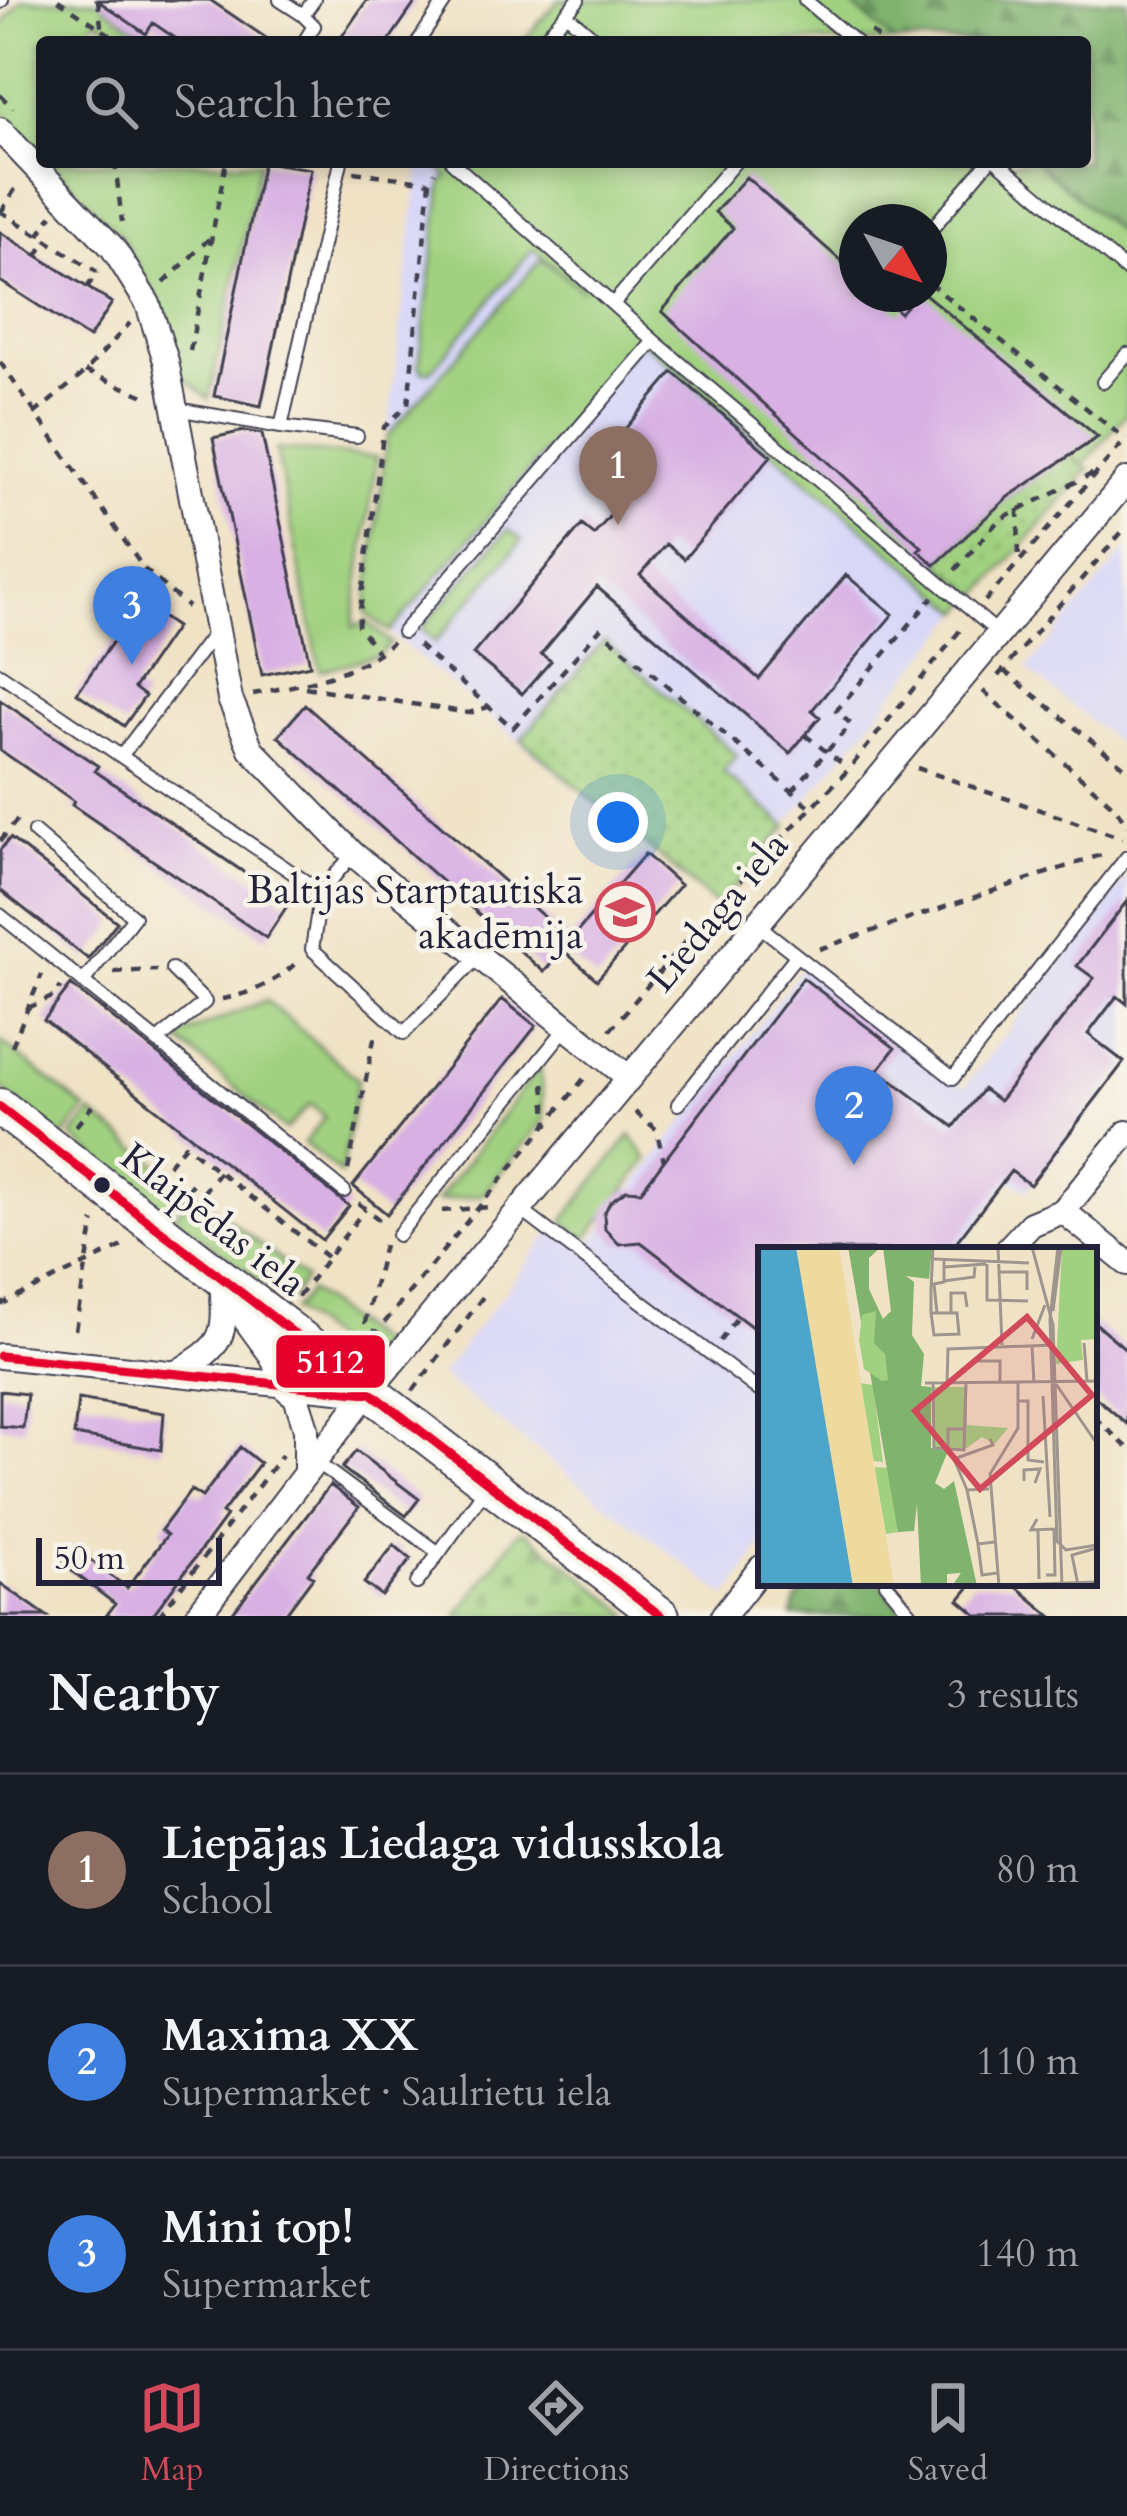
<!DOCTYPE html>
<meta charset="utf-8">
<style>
body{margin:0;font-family:Cardo,serif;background:#242831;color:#f1f3f6}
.compass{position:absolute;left:839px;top:204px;width:108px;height:108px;border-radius:50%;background:#171b24;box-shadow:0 6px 18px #0003;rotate:130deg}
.scale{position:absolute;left:36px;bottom:30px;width:186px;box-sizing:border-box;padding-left:12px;border:6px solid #22223b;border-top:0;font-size:33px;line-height:42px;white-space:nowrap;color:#22223b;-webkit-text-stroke:9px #f7f3e8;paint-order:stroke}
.you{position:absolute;left:618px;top:822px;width:42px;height:42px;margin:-30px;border:9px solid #fff;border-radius:50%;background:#1a73e8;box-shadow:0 0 0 18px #1a73e833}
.badge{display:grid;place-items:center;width:78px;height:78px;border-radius:50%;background:#d1495b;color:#fff;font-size:39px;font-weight:700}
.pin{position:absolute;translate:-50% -99px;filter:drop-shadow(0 3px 6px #0008)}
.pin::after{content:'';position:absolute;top:63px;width:42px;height:36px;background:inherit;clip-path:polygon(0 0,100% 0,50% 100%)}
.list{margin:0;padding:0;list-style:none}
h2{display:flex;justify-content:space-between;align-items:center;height:156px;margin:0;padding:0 48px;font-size:51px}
h2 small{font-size:39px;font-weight:400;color:#9ea1a6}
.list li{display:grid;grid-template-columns:78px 1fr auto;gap:36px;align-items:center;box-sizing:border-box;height:192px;padding:0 48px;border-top:3px solid #363941}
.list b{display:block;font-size:45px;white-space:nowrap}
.list p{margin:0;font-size:39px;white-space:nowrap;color:#9ea1a6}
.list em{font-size:39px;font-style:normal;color:#9ea1a6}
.icon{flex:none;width:66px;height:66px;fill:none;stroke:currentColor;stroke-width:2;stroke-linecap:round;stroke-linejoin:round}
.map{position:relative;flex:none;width:1127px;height:1616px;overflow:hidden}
.search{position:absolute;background:#171b24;box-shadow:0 6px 18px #0003;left:36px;right:36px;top:36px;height:132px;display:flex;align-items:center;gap:30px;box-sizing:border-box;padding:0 42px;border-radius:12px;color:#9ea1a6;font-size:45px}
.sheet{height:732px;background:#171b24}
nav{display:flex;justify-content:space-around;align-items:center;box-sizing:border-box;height:168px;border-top:3px solid #363941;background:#171b24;font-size:33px;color:#9ea1a6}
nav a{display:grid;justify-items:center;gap:6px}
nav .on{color:#d1495b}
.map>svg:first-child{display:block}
</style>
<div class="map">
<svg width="1127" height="1616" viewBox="0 0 1127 1616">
<defs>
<pattern id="forest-firs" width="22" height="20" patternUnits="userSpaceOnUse" patternTransform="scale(3)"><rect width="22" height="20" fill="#80b36e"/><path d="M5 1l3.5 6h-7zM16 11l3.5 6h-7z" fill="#68915c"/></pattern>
<pattern id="cemetery-stones" width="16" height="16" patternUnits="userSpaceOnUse" patternTransform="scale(3)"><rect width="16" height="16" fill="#a1d180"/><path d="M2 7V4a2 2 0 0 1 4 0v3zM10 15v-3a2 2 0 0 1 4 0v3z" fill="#8ab370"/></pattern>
<pattern id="park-dots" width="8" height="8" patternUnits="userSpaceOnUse" patternTransform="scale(3)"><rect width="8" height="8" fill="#a1d180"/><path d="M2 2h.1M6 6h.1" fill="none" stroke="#8ab370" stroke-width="1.8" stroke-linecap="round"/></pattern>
</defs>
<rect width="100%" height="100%" fill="#f7f3e8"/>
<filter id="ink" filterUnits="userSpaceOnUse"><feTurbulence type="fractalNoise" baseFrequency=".00833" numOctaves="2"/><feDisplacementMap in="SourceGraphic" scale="24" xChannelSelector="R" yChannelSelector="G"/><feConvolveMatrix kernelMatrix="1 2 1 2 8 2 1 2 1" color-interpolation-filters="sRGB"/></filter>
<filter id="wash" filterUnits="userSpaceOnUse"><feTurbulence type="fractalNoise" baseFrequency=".004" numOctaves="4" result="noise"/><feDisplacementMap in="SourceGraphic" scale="48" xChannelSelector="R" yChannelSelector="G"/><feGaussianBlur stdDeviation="2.7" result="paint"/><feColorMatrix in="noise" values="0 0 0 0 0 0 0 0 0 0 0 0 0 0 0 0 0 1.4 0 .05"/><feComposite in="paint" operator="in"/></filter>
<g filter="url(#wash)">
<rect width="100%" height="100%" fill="#f0e2c5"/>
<!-- built -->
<path fill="#d8d7f8" d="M420 162H432L962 612 718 907 366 613Z
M1127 549V751L1027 669Z
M1127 877V1069L1027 1191 1010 1179 959 1250H761V1547L727 1597 440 1376 557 1224 588 1247 804 965 964 1088Z"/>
<!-- grass -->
<path fill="#a1d180" stroke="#627a5e" stroke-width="3" fill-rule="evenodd" d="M22 0H106L103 6 146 35 141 42H130L96 19 82 42H42V153L0 110V27Z
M559 0H846L895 42H522Z
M50 162H260L209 399 175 370 162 308 122 237Z
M432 162H1036L1127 240V413L962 612 641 340 390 632 366 613 387 437 541 259 583 291 533 249 431 371H422L419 364 442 183 448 176ZM857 222H929V294H857Z
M276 449 377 457 353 627 367 622 391 643 380 655 320 671Z
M508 529 522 541 435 642 421 629Z
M266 1000 358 1079 341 1174 304 1143 325 1117 310 1104 286 1130 175 1038Z
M0 1041 86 1109 63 1138 0 1088Z
M540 1066 544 1120 482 1195 437 1201Z
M91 1113 184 1185 164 1210 72 1137Z
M631 1135 648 1160 586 1239 563 1221Z
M193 1192 305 1279 287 1302 174 1217Z
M309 1291 381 1346 377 1351 351 1356 293 1310Z"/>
<!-- forest -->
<path fill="url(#forest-firs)" stroke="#516a54" stroke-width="3" d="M846 0H1127V240L1036 162H1085V42H895Z
M813 1583H881L905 1616H792L796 1601Z"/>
<!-- cemetery -->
<path fill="url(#cemetery-stones)" stroke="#627a5e" stroke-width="3" d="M519 1531H525L632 1616H457Z"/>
<!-- park -->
<path fill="url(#park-dots)" stroke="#627a5e" stroke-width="3" d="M1067 455 1089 469 979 596 938 562 1008 497Z
M604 641 737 755 723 772 787 826 718 907 521 739Z"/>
<g id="blocks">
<!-- building -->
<path fill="#d8b0e4" d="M97 0H210L272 42H181L153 23 146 34Z
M367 0H417L388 42H338Z
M263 162 311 169 261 406 214 396Z
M746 177 857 275V294H879L900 313 917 294H925L1098 437 1008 497 935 565 918 550 922 547 662 311 733 228 715 212Z
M0 232 112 303 89 338 0 281Z
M673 372 771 456 684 559 666 544 640 575 759 679 846 575 893 614 812 710 820 717 790 753 597 587 541 654 551 661 522 694 473 654 582 525 594 535 620 504 587 474Z
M244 431 262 434 310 665 262 675 213 438Z
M129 595 176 627 134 688 145 696 124 726 77 693 118 634 107 626Z
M0 700 98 766 95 771 289 903 266 938 72 805 74 801 0 750Z
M305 705 570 940 645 854 680 885 597 980 563 950 544 972 278 736Z
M10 838 117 922 88 959 0 890V850Z
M1127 901V1004L1117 996 1088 1034 1124 1062 1030 1185 1011 1171 950 1250H761V1334L641 1242 619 1244 605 1229 604 1214 610 1202 626 1190 641 1191 803 978 895 1048 878 1070 954 1127 983 1089 999 1101 1094 978 1077 966Z
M71 985 349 1206 322 1240 44 1020Z
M502 999 536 1026 387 1214 353 1186Z
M1094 1322 1127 1350V1424L1094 1396Z
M0 1391 27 1394 23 1428 0 1426Z
M78 1399 164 1413 161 1450 74 1435Z
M240 1447 260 1463 222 1513 226 1516 152 1616H106L115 1604 59 1561 72 1546 127 1588 167 1535 161 1530 191 1490 202 1497Z
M356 1451 419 1499 406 1516 342 1468Z
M330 1485 359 1507 308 1573 313 1577 284 1616H230Z
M394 1545 411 1559 382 1596 364 1583Z
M0 1583 47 1616H0Z
M973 1583H1012L1051 1616H978L959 1600Z"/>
</g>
</g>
<g filter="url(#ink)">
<use href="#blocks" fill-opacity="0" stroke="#413f50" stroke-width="3"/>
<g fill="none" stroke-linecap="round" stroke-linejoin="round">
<!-- service casing -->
<g stroke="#413f50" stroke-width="16">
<path id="service" d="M280 0 303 15 314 0
M805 0 855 42
M0 2 2 0
M566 14 599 42
M303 15 314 26 304 42
M418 42 446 0
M541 42 578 0
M341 162 281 427 357 436
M452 162 654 341 997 632
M998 162 1127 271
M929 232 988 162
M613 304 735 162
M1103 382 1127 354
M176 409 281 427
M403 632 654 341
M0 674 321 892 312 949 404 1033 477 958
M122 755 215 632
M34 832 134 917 83 982
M321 892 353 854
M0 915 344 1191
M757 924 953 1078 1127 857
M157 1041 205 1002 172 969
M678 1104 796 956
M521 1210 761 1392
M398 1235 565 1029
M316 1462 439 1553 488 1485
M417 1583 439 1553
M886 1583 913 1616"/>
</g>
<!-- minor casing -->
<g stroke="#413f50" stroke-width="28">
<path id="minor" d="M0 130 113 248 148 304 166 361 230 699 251 749 353 854 628 1077
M1063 1211 1127 1263
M1007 1250 1031 1224 1063 1211 1127 1133
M0 1356 367 1393
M175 1374C224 1344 227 1339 222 1282
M293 1387 306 1428V1470
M197 1616 367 1393 1127 480
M723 1616 761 1568"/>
</g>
<!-- secondary casing -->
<g stroke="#413f50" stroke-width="40">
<path id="secondary" d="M0 1107 661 1616
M251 1317 276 1351 293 1387"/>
</g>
<!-- path -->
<path stroke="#413f50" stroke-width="4.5" stroke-dasharray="9 9" stroke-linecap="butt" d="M58 0 121 42
M98 0 103 42
M871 32 883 42
M0 95 13 108
M115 162 122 222
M354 172 430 182
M0 211 97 272
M1 212 17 186
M39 235 52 215
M37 256 46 240
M164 283 212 236
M929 283 1125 439
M87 288 97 272
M190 351 226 162
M0 362 144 569 188 607
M85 371 149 398
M34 414 82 375 130 323
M1018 509 1019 562
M955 570 1000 519 1096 472
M985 601 1127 438
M418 645 513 728 600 629 812 808
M380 655 358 626 384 427 408 405 430 182 435 172
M1004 671 1127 769
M998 676 1127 526
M305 687 469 713 488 707
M983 691 1116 808 1127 826
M253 694C295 686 362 673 392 642
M805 735 848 768
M917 768 1122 838
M792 791 851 724 836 711 933 597
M0 841 17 820 20 822
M819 949 1104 854
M114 972 157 970
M222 999C251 994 276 982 297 962
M28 1008 54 996 61 987
M610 1030 714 908 849 769 962 628
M12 1046 42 974
M544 1084 548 1126
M635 1112 656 1129 664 1161
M76 1126 92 1106
M168 1165 185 1145 327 1257
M348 1170 375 1034
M203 1193 219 1172
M177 1203 192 1184
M358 1203 386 1225
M442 1211 490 1207
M384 1245 365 1322 376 1333 586 1076
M298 1297 365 1209
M0 1305 125 1245
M75 1330 94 1221
M720 1341 738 1316
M413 1391 485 1294
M1094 1417 1127 1447
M159 1616 282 1455"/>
<!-- service -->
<use href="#service" stroke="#fff" stroke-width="12"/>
<!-- minor -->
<use href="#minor" stroke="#fff" stroke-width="24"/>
<!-- secondary -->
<use href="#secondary" stroke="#fff" stroke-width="36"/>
<!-- bus-1 casing -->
<g stroke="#f7f3e8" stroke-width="18">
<path id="bus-1" d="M0 1107 661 1616
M0 1356 367 1393"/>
</g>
<!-- bus-1 -->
<use href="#bus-1" stroke="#e4002b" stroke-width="9"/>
</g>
</g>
<!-- icons -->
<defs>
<g id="university-ring" transform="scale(3)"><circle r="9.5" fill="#f7f3e8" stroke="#d1495b" stroke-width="1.5"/><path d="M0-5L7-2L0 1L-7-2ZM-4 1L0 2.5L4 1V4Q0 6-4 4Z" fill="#d1495b"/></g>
</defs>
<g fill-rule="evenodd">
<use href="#university-ring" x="625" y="912"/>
</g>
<!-- markers -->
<circle fill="#22223b" stroke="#f7f3e8" stroke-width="4.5" cx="102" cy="1185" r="10"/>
<g text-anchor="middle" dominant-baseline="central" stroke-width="9" stroke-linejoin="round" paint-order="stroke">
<!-- poi labels -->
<g font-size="39" fill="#22223b" stroke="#f7f3e8" text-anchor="end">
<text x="583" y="890">Baltijas Starptautiskā<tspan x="583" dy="45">akadēmija</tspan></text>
</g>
<!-- street labels -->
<g font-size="39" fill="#22223b" stroke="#f7f3e8">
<text transform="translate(718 912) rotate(-50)">Liedaga iela</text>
<text transform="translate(213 1220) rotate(38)">Klaipēdas iela</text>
</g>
</g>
<!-- overview -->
<g transform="translate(758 1247)">
<rect width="339" height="339" fill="#f0e2c5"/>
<path d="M102 136 115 138 125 215 115 214ZM173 140H209V178L250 181 237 197 224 190 209 201 177 203ZM116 220 133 221 140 285 128 287Z" fill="#a1d180"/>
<path d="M90 0H123L111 11V42L125 72 133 64 125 0H174L171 32 148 29 156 35 154 88 166 107 163 139 173 140V201L190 204 177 236 186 242 196 234 219 339H194L203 326 189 327V339H163L159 257 156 284 140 285Z" fill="#80b36e"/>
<path d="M118 64 116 96 127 107 130 133 124 134 106 122 101 93 104 68Z" fill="#a1d180"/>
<path d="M38 0H81L136 339H95Z" fill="#eeda9e"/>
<path d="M304 0H339V92L323 93 325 113 298 117Z" fill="#a1d180"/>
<path d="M0 0H38L95 339H0Z" fill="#4da5ca"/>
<path fill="none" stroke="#9e958e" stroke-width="3" d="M240 0 244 98M274 0 295 78 304 339M300 0 292 72 299 294 308 303 339 298M176 12 271 16M229 17V53L270 54M186 20 228 17M242 25H269V43M186 34 216 30 217 20M295 64 303 0M173 66H199L201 87 176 88 173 66V42L175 0M179 66 176 37 186 35V12M193 66V46H207L209 60M274 92 287 58M326 96 329 134M274 99 276 136M214 114H242V136M167 136 339 134M175 136 176 201 206 203 208 136M189 136 190 102 296 98M298 137 339 197M285 149 292 270M261 154H270V213L286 215M190 202V182H208M266 234V223L282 222 277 236M231 242 209 243 196 212 235 198 232 192M209 243 220 297M279 272 273 283 296 282 297 328H288M280 284 281 332M236 295 220 297 224 328 239 326M320 338 314 308 339 301M225 339 339 335M241 339 232 227 260 181V136"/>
<path fill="#d1495b" fill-opacity="0.15" stroke="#d1495b" stroke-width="6" d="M269 70 334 148 222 242 157 164Z"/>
<rect width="339" height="339" fill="none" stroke="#22223b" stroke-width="6"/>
</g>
<rect stroke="#f7f3e8" stroke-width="4.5" x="274" y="1333" width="113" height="57" rx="12" fill="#e4002b"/>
<g font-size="33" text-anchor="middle" font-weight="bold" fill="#fff">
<text x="330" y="1373">5112</text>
</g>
</svg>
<svg class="compass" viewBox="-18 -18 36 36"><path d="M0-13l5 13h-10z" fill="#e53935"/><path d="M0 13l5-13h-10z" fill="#9ea1a6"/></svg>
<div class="scale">50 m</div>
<div class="you"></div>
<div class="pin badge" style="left:618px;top:525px;background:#8d6e63">1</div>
<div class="pin badge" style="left:854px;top:1165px;background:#3f7fe0">2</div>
<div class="pin badge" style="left:132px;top:665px;background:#3f7fe0">3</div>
<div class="search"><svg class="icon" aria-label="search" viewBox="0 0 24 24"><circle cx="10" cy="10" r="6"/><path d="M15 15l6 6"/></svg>Search here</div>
</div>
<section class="sheet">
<h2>Nearby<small>3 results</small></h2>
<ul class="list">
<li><span class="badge" style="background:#8d6e63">1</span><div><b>Liepājas Liedaga vidusskola</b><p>School</p></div><em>80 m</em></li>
<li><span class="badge" style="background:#3f7fe0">2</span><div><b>Maxima XX</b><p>Supermarket · Saulrietu iela</p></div><em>110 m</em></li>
<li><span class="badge" style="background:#3f7fe0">3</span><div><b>Mini top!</b><p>Supermarket</p></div><em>140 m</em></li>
</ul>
</section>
<nav>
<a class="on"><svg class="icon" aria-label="map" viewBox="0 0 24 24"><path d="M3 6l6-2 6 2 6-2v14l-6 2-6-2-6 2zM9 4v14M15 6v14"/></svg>Map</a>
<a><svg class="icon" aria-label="directions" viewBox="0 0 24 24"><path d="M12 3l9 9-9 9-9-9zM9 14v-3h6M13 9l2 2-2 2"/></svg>Directions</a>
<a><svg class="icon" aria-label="saved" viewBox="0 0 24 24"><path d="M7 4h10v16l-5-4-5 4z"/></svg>Saved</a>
</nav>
